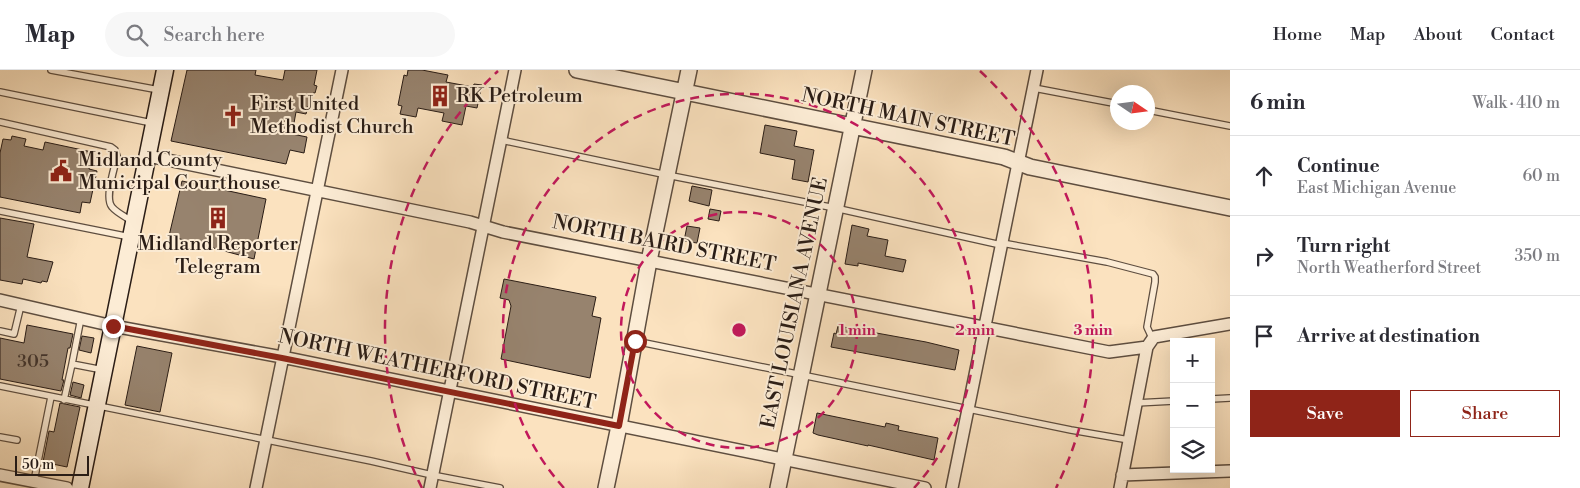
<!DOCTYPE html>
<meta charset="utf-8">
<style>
body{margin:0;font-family:"Libre Bodoni",serif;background:#f7f7f7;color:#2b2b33}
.controls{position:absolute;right:15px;bottom:15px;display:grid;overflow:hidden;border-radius:0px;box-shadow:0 5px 20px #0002}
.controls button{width:45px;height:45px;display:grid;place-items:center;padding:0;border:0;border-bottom:1px solid #e1e1e2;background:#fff;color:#2b2b33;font:25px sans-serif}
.compass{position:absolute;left:1110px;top:15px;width:45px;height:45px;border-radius:50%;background:#fff;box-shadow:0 5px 20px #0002;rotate:103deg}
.scale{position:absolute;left:15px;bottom:12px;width:74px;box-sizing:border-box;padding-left:5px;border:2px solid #2a1d16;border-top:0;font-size:14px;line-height:18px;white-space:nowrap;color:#2a1d16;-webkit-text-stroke:4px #fcecd5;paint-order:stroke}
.stop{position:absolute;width:15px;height:15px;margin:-11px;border:4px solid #8f2418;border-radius:50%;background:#fff}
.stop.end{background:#8f2418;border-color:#fff;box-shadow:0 1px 5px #0008}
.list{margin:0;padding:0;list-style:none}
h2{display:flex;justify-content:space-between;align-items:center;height:65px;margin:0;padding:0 20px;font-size:21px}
h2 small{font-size:16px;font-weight:400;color:#7c7c81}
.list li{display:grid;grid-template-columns:32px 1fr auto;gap:15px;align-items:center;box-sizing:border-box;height:80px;padding:0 20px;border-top:1px solid #e1e1e2}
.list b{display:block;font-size:19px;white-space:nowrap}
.list p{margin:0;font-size:16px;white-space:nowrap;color:#7c7c81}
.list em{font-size:16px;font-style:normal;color:#7c7c81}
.actions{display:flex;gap:10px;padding:15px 20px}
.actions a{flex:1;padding:11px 0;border:1px solid #8f2418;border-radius:0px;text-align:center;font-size:18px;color:#8f2418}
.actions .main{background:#8f2418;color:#fff}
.icon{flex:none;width:28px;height:28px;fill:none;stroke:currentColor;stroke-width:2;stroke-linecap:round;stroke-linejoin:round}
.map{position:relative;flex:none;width:1230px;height:418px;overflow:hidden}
header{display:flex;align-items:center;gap:30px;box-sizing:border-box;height:70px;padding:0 25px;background:#fff;border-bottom:1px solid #e1e1e2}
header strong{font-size:24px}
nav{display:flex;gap:28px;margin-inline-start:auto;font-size:18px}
.search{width:350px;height:45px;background:#f7f7f7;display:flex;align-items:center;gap:12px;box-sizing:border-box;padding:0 18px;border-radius:28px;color:#7c7c81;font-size:19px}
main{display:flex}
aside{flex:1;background:#fff}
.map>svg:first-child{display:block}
</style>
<header>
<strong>Map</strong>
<div class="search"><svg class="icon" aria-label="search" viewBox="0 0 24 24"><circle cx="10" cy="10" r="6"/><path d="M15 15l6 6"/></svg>Search here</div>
<nav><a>Home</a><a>Map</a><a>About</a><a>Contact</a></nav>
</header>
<main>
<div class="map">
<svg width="1230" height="418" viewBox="0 0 1230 418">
<rect width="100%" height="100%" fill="#fbe2bf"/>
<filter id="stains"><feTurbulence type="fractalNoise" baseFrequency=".004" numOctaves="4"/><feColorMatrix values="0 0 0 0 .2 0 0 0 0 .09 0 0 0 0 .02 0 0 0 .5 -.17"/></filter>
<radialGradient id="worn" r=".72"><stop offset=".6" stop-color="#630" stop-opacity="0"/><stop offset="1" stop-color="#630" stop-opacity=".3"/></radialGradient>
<!-- building -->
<path fill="#97836e" stroke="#2a1d16" d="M187 0H256L255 5 283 10 285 0H317L314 15 317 16 315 23H313L310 36H308L306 44 296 42 292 64 307 67 304 83 290 80 286 94 171 71Z
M408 0H422L448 5 446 12 473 17 474 14 482 15 477 38 466 36 462 55 442 51 444 43 418 38 416 47 400 44 402 36 398 35 404 5 407 6Z
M765 55 797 61 794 76 814 80 808 112 792 109 795 90 760 83Z
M12 66 26 69 24 76 43 80 45 72 92 82 89 99 97 101 90 133 82 132 80 143 0 127V83L3 69 11 70Z
M182 111 266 129 254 189 169 166Z
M692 116 712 120 709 136 689 131Z
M710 139 721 141 719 151 708 149Z
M0 148 34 154 27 187 53 192 47 212 42 211 41 213 23 209 22 214 0 210Z
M852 155 869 159 867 166 888 170 885 186 906 190 903 202 858 193V196L845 194Z
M687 156 700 158 697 173 684 171Z
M504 209 596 227 592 246 601 248 590 308 501 289 511 236 509 230 500 228Z
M27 255 73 264 70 278H68L62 310H64L61 321 0 309V268L24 273Z
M838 256 926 272 959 280 955 300 831 277 834 263 836 264Z
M82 266 94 268 91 283 79 280Z
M137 276 172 283 160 342 125 335Z
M73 312 84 315 81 328 70 325Z
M60 333 80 337 67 397 43 392 49 361 54 362Z
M817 343 885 357 886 353 899 356 898 360 938 368 934 390 868 375V376L818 365 813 363Z"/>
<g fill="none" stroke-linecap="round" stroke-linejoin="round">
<!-- service casing -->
<g stroke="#5e4e40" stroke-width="8">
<path id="service" d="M51 0 159 20
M1034 18 1118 34
M0 22 152 53
M1148 40 1230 56
M0 52 111 77 115 80 117 86C115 97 104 128 112 137 117 143 126 147 132 151
M501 70 667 105 835 138 1001 175
M0 141 130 167
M1002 173 1107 192 1153 204 1155 207V212L1147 257 1153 270
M81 248 72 294 103 300
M0 261 14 264 21 235
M635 271 1071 360 1129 370
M0 316 371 391 432 405 500 418
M1211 329 1230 328
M64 330 72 294
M1136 333 1174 331
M0 367 17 370
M34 411 51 327"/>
</g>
<!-- minor casing -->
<g stroke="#5e4e40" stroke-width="14">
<path id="minor" d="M148 86 470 152 503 162 1109 282 1147 277 1154 267 1230 254
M0 230 113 256 282 287 925 418
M0 405 67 418
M1122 405 1230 401
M256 418 342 0
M430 418 515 0
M952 418 1037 0
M1120 418 1147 277"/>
</g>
<!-- tertiary casing -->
<g stroke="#5e4e40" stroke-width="18">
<path id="tertiary" d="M577 0 1004 87 1030 97 1230 138
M606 418 619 356 649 191 689 0
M778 418 864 0"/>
</g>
<!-- secondary casing -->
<g stroke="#2a1d16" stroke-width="19">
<path id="secondary" d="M80 418 165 0"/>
</g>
<!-- service -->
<use href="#service" stroke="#fcecd5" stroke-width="5.5"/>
<!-- minor -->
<use href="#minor" stroke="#fcecd5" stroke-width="11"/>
<!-- tertiary -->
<use href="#tertiary" stroke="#fcecd5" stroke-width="15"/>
<!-- secondary -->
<use href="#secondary" stroke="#fcecd5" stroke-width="16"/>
</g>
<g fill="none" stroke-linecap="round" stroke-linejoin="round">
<!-- route -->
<path stroke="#8f2418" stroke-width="6" d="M113 256 282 288 619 356 635 271"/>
</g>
<!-- distance rings -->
<g fill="none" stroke="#c2185b" stroke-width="2.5" stroke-dasharray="9 6">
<circle cx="739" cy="260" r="118"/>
<path d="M564 418A236 236 0 1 1 914 418"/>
<path d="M422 418A354 354 0 0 1 498 1M980 1A354 354 0 0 1 1056 418"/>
</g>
<!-- icons -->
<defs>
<g id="building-bare" transform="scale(1.725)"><path d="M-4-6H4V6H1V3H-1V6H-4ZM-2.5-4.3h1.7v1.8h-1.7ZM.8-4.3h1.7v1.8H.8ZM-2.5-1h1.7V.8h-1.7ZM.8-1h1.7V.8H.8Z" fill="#8f2418" stroke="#fcecd5" stroke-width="2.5" paint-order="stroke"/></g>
<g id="church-bare" transform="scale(1.725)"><path d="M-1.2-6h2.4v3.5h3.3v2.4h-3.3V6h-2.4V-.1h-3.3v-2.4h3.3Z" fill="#8f2418" stroke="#fcecd5" stroke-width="2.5" paint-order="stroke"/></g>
<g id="civic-bare" transform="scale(1.725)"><path d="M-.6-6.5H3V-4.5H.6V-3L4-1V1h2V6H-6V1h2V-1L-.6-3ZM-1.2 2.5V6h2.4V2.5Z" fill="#8f2418" stroke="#fcecd5" stroke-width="2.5" paint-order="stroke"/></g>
</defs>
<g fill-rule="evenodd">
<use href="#building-bare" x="440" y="26"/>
<use href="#church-bare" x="233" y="46"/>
<use href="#civic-bare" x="61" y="101"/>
<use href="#building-bare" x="218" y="148"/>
</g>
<g text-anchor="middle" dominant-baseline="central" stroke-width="4" stroke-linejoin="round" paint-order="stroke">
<!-- number labels -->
<g font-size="18" fill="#45362c">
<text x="33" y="291">305</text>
</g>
<!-- poi labels -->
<g font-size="20" fill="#2a1d16" stroke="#fcecd5" text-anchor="start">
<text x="456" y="26">RK Petroleum</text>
<text x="250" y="34">First United<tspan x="250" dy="23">Methodist Church</tspan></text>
<text x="78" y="90">Midland County<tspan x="78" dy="23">Municipal Courthouse</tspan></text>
<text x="218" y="174" text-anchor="middle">Midland Reporter<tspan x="218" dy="23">Telegram</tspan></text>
</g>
<!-- street labels -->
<g font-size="20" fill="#2a1d16" stroke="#fcecd5">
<text transform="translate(908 48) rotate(12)">NORTH MAIN STREET</text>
<text transform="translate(664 174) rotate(11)">NORTH BAIRD STREET</text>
<text transform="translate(795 233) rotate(-78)">EAST LOUISIANA AVENUE</text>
<text transform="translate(437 300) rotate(12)">NORTH WEATHERFORD STREET</text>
</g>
</g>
<circle cx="739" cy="260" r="8" fill="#c2185b" stroke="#fcecd5" stroke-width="2.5"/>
<g font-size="15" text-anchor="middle" font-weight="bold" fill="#c2185b" stroke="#fcecd5" stroke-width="4" stroke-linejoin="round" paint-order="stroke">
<text x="857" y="265">1 min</text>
<text x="975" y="265">2 min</text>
<text x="1093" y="265">3 min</text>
</g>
<rect width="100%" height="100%" filter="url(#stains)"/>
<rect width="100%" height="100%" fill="url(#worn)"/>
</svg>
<div class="controls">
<button>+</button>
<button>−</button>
<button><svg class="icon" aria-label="layers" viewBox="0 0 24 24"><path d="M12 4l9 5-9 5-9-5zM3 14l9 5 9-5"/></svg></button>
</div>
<svg class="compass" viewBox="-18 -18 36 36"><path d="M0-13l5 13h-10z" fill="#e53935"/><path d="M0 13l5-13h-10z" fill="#7c7c81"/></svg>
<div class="scale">50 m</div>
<div class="stop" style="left:635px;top:271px"></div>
<div class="stop end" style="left:113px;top:256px"></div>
</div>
<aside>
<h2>6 min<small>Walk · 410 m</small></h2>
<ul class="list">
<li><svg class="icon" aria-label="ahead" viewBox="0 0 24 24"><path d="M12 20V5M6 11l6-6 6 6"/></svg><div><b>Continue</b><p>East Michigan Avenue</p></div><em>60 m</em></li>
<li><svg class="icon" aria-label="right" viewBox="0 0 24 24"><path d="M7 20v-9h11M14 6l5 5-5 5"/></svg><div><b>Turn right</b><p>North Weatherford Street</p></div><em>350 m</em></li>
<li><svg class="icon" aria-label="arrive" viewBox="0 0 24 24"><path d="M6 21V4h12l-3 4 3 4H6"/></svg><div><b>Arrive at destination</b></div></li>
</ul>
<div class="actions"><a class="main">Save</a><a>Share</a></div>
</aside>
</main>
